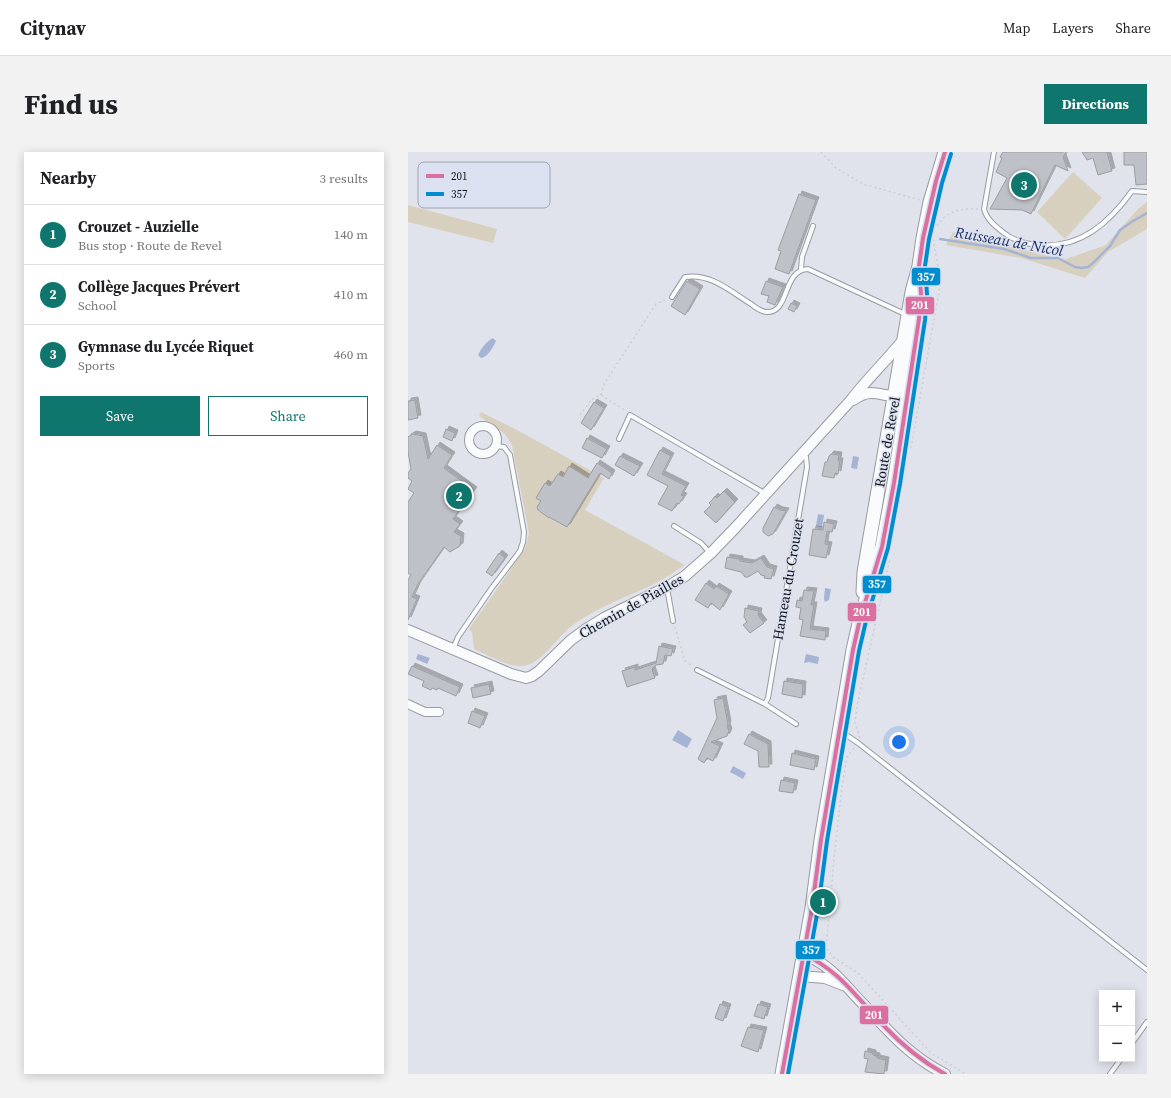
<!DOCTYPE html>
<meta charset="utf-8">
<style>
body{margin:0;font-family:"Source Serif 4",serif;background:#f2f2f2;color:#202124}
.controls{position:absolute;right:12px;bottom:12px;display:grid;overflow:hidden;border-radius:0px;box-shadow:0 2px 10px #0003}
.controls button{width:36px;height:36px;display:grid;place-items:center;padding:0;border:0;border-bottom:1px solid #e0e0e0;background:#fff;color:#202124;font:20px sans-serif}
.you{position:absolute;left:491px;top:590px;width:14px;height:14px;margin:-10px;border:3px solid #fff;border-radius:50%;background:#1a73e8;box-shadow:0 0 0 6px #1a73e833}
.badge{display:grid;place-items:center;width:26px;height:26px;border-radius:50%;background:#0f766e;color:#fff;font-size:13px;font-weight:700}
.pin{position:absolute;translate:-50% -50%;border:2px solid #fff;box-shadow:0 1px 4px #0006}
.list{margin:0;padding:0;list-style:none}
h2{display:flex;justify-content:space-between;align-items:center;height:52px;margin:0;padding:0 16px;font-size:17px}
h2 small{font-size:13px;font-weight:400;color:#757577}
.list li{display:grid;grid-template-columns:26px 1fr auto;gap:12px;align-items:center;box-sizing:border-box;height:60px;padding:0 16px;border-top:1px solid #e0e0e0}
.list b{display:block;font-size:15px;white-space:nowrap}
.list p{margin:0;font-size:13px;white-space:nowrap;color:#757577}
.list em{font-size:13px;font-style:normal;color:#757577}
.actions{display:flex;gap:8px;padding:12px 16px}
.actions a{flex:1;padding:9px 0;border:1px solid #0f766e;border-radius:0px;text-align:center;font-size:14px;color:#0f766e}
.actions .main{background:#0f766e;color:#fff}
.map{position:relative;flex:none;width:739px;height:922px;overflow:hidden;border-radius:0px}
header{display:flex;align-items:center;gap:24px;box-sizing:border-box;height:56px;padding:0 20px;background:#fff;border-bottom:1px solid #e0e0e0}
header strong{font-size:19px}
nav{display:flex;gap:22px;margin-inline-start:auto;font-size:14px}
.intro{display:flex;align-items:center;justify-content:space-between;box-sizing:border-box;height:96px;padding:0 24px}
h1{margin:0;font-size:28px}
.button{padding:10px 18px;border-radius:0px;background:#0f766e;color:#fff;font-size:14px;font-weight:700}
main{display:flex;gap:24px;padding:0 24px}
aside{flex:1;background:#fff;border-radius:0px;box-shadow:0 2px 10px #0003}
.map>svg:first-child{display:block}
</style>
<header>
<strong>Citynav</strong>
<nav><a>Map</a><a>Layers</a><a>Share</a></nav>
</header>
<div class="intro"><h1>Find us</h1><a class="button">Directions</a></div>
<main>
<aside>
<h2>Nearby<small>3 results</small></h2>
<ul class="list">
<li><span class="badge">1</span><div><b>Crouzet - Auzielle</b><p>Bus stop · Route de Revel</p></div><em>140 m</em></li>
<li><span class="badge">2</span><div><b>Collège Jacques Prévert</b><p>School</p></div><em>410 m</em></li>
<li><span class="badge">3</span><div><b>Gymnase du Lycée Riquet</b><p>Sports</p></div><em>460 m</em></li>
</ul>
<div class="actions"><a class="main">Save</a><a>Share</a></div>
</aside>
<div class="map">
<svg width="739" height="922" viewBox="0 0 739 922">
<defs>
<filter id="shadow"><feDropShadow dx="3" dy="-3" stdDeviation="0" flood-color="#0004"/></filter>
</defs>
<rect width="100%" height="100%" fill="#e0e3eb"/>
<!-- green -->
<path fill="#d8d0be" d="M665 20 694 46 657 87 629 60Z
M739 50V77L700 100 677 126 613 106 538 93 545 80 655 108 698 93 730 57Z
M0 53 89 77 85 91 0 70Z
M73 260 109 278 196 326 177 358 277 413C267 419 257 427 246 432 217 446 186 456 161 476 149 487 131 513 115 514 101 516 78 502 66 497L64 480 61 477 114 401 117 396 121 381 104 293 97 282 71 264Z"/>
<!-- water -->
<path fill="#a5b3d5" d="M85 186 88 189C85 195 80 205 73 206L70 203C74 195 78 190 85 186Z
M445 304 451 305 449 317 443 316Z
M410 362 416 363 414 375 408 374Z
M417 436 423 437 421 448 417 450 416 447Z
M10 502 22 506 19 512 8 507Z
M398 502 411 505 410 512 401 510 396 511Z
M270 578 284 587 279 596 264 588Z
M325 614 338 621 335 627 322 620Z"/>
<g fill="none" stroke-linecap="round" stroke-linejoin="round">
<!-- stream -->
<path stroke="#a5b3d5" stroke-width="2.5" d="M532 87 596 97 623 106H650L667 115 673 116 680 115 685 111 702 94 712 78 725 69 739 61"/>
</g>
<!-- building -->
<path fill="#bec1c7" stroke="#9b9da3" filter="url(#shadow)" d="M595 0H658L655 5 660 19 647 13 623 62 614 58 582 57 599 26 588 20 594 6 592 5Z
M674 0H699L704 19 690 23 685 6 679 8Z
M716 0H739V32L728 33 726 13H716Z
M391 42 408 48 381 122 367 117 373 99 370 98Z
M279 129 292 137 277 163 263 154Z
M358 129 375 135 367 153 359 150 361 144 353 142Z
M383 151 389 154 386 160 380 157Z
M7 248 10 266 0 268V249Z
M186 250 196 256 183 278 173 271Z
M38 277 47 281 44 289 35 285Z
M5 282 15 284 20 307 29 293 44 303 36 316 66 338 45 367 52 372 46 380 53 384 52 394 42 400 36 395 10 432 4 445 9 447 0 468V428L3 423 0 421V350L6 341 0 337 4 329 0 326V321L3 317 0 300V285Z
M179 286 199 297 194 306 174 296Z
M252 298 263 304 254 322 278 334 273 343 276 344 271 352 269 351 264 359 250 352 260 334 239 323Z
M423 302 431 303 430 309H432L430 322 427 321 426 326 414 324 417 310H419L421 304Z
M212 304 232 314 226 324 207 313Z
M189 311 204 321 201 327 192 321 159 375 141 365V366L130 358 129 355 133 349 128 346 137 331 142 334 150 322 155 325 161 314 180 326Z
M316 339 327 350 308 371 296 360 303 353 301 351 304 348 307 344 309 346Z
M366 355 372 358 378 359 365 382 360 384 355 380V376Z
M416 370 426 372 424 380 419 379 417 392 421 393 418 406 401 403 405 377 415 378Z
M91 401 97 406 84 424 78 420Z
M319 405 332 407V409L344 411 353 406 359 415 366 417 363 427 356 426 357 424 353 423 350 419 340 425H337L333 420 317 416Z
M298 431 306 437 308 434 321 442 312 458 303 451 300 456 287 448Z
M396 438 406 439 403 453H406L402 477 418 479 417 488 392 484 395 468 391 467 393 456 388 455 389 448 394 449Z
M337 456 351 459 350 463 356 471 342 481 335 473 339 470 336 465Z
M251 494 265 497 263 504 257 503 255 512 248 513 244 517 247 526 219 535 214 519 227 515V518L248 511Z
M4 514 52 535 48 544 30 536 29 538 24 536 23 538 14 534 16 529 0 522Z
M376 529 395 532 394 546 374 542Z
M81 532 83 542 65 546 63 536Z
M315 546 320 572 319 574 321 579 319 584 303 590 312 594 305 609 299 606 296 611 290 607 309 566 306 548Z
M64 559 77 564 72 576 60 571Z
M341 582 360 592 361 615H351L350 599 336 592Z
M384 601 408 607 406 618 382 613Z
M373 628 387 631 385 641 371 639Z
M312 852 320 855 315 869 307 866Z
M350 852 360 855 356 867 346 864Z
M340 875 356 878 350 900 333 894Z
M457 899 465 901V903L469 904V906L478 908 476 922 457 920 460 907 456 906Z"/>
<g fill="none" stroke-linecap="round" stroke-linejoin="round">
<!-- service casing -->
<g stroke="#989ba1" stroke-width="6">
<path id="service" d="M586 0 576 57C579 68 587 74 596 81 605 88 618 92 630 93 672 97 701 71 724 39L739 40
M393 117 394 105 405 74
M264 145 277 125C303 121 322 139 343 152 347 155 353 160 359 160 382 161 374 118 400 117L499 163
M211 287 222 263 358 342
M266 374 293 391 302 401
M259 436 265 469
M45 497 50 485 83 437 112 399 115 390 116 380 102 303 96 295 88 294
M289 518 357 552 360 546 399 315 398 305 395 302
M357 552 388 572
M434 580 450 591 739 818
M724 891 739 870
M702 922 713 907"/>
</g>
<!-- minor casing -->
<g stroke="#989ba1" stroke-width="10">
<path id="minor" d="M61 288a14 14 0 1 1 28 0a14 14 0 1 1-28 0Z
M0 552 17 560H31"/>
</g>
<!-- tertiary casing -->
<g stroke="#989ba1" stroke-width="12">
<path id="tertiary" d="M445 248C451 244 456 241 463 241 474 241 483 246 493 243
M0 478 103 522 118 526 124 524 131 519 163 488 178 477 196 466 259 435 277 424 303 401 328 375 443 248C459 227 479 208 496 187
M396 803C422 811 439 836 457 854 483 882 503 905 537 922
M392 824 417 826 435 833"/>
</g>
<!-- primary casing -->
<g stroke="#989ba1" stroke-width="15">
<path id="primary" d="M455 440 456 420 504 140 511 114 515 86 522 50 537 0
M374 922 404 756 413 688 445 498 452 467 474 395 486 331 511 167 513 142 511 114"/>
</g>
<!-- path -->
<path stroke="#ccced0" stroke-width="1.5" stroke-dasharray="2 3" stroke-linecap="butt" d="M413 0 428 16 455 32 512 48
M656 1 657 0
M529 74C538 59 554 56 570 57
M193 243 196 232 248 152 259 147
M172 263 183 248 193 243 218 259
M503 296 532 134C533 118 526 104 526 88
M267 475 277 509 284 514
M452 586 447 570 449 554 482 406
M446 596 439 605 434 635 426 707 418 796 425 805 450 821 523 901 558 922"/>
<!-- service -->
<use href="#service" stroke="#fafbfc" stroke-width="4"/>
<!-- minor -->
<use href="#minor" stroke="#fafbfc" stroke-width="8"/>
<!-- tertiary -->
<use href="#tertiary" stroke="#fafbfc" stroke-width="10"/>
<!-- primary -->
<use href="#primary" stroke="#fafbfc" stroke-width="13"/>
<!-- bus-1 casing -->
<g stroke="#dbe1f0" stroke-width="7">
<path id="bus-1" d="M396 803C429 816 451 848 475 873 494 893 513 909 537 922
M374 922 404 756 413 688 445 498 452 467 474 395 486 331 511 167 513 142 511 114 515 86 528 29 537 0"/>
</g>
<!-- bus-2 casing -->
<g stroke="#dbe1f0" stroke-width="7">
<path id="bus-2" d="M380 922 410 757 419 689 451 499 458 469 480 396 492 332 517 168 519 142 517 114 521 87 534 31 543 2"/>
</g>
<!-- bus-1 -->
<use href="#bus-1" stroke="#db70a0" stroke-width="4"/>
<!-- bus-2 -->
<use href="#bus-2" stroke="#008dcf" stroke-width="4"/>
</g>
<g text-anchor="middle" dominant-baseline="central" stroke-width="3" stroke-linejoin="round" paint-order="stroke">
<!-- street labels -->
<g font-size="14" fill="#101217" stroke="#dbe1f0">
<text transform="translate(479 290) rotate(-80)">Route de Revel</text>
<text transform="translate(380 427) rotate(-80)">Hameau du Crouzet</text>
<text transform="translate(223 454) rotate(-29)">Chemin de Piailles</text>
</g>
<!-- water labels -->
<g font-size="15" font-style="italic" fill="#18295f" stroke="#dbe1f0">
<text transform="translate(601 89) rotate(10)">Ruisseau de Nicol</text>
</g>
</g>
<!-- legend -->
<rect x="10" y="10" width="132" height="46" rx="6" fill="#dbe1f0" stroke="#9ea3af" stroke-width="1"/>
<rect x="18" y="22" width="18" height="4" fill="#db70a0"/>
<rect x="18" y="40" width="18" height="4" fill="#008dcf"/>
<g font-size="11" fill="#101217">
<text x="43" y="28">201</text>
<text x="43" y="46">357</text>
</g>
<g stroke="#dbe1f0" stroke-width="1.5">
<rect x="503" y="115" width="30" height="19" rx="4" fill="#008dcf"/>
<rect x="497" y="144" width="30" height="19" rx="4" fill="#db70a0"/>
<rect x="454" y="423" width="30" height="19" rx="4" fill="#008dcf"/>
<rect x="439" y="450" width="30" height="20" rx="4" fill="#db70a0"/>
<rect x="387" y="788" width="31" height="20" rx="4" fill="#008dcf"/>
<rect x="451" y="853" width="30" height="20" rx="4" fill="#db70a0"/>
</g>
<g font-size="11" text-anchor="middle" font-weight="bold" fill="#fff">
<text x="518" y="129">357</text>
<text x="512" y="157">201</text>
<text x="469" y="436">357</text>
<text x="454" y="464">201</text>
<text x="403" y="802">357</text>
<text x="466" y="867">201</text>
</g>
</svg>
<div class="controls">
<button>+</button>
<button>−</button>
</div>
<div class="you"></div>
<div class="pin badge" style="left:415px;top:750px">1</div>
<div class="pin badge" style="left:51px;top:344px">2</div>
<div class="pin badge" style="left:616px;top:33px">3</div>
</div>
</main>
